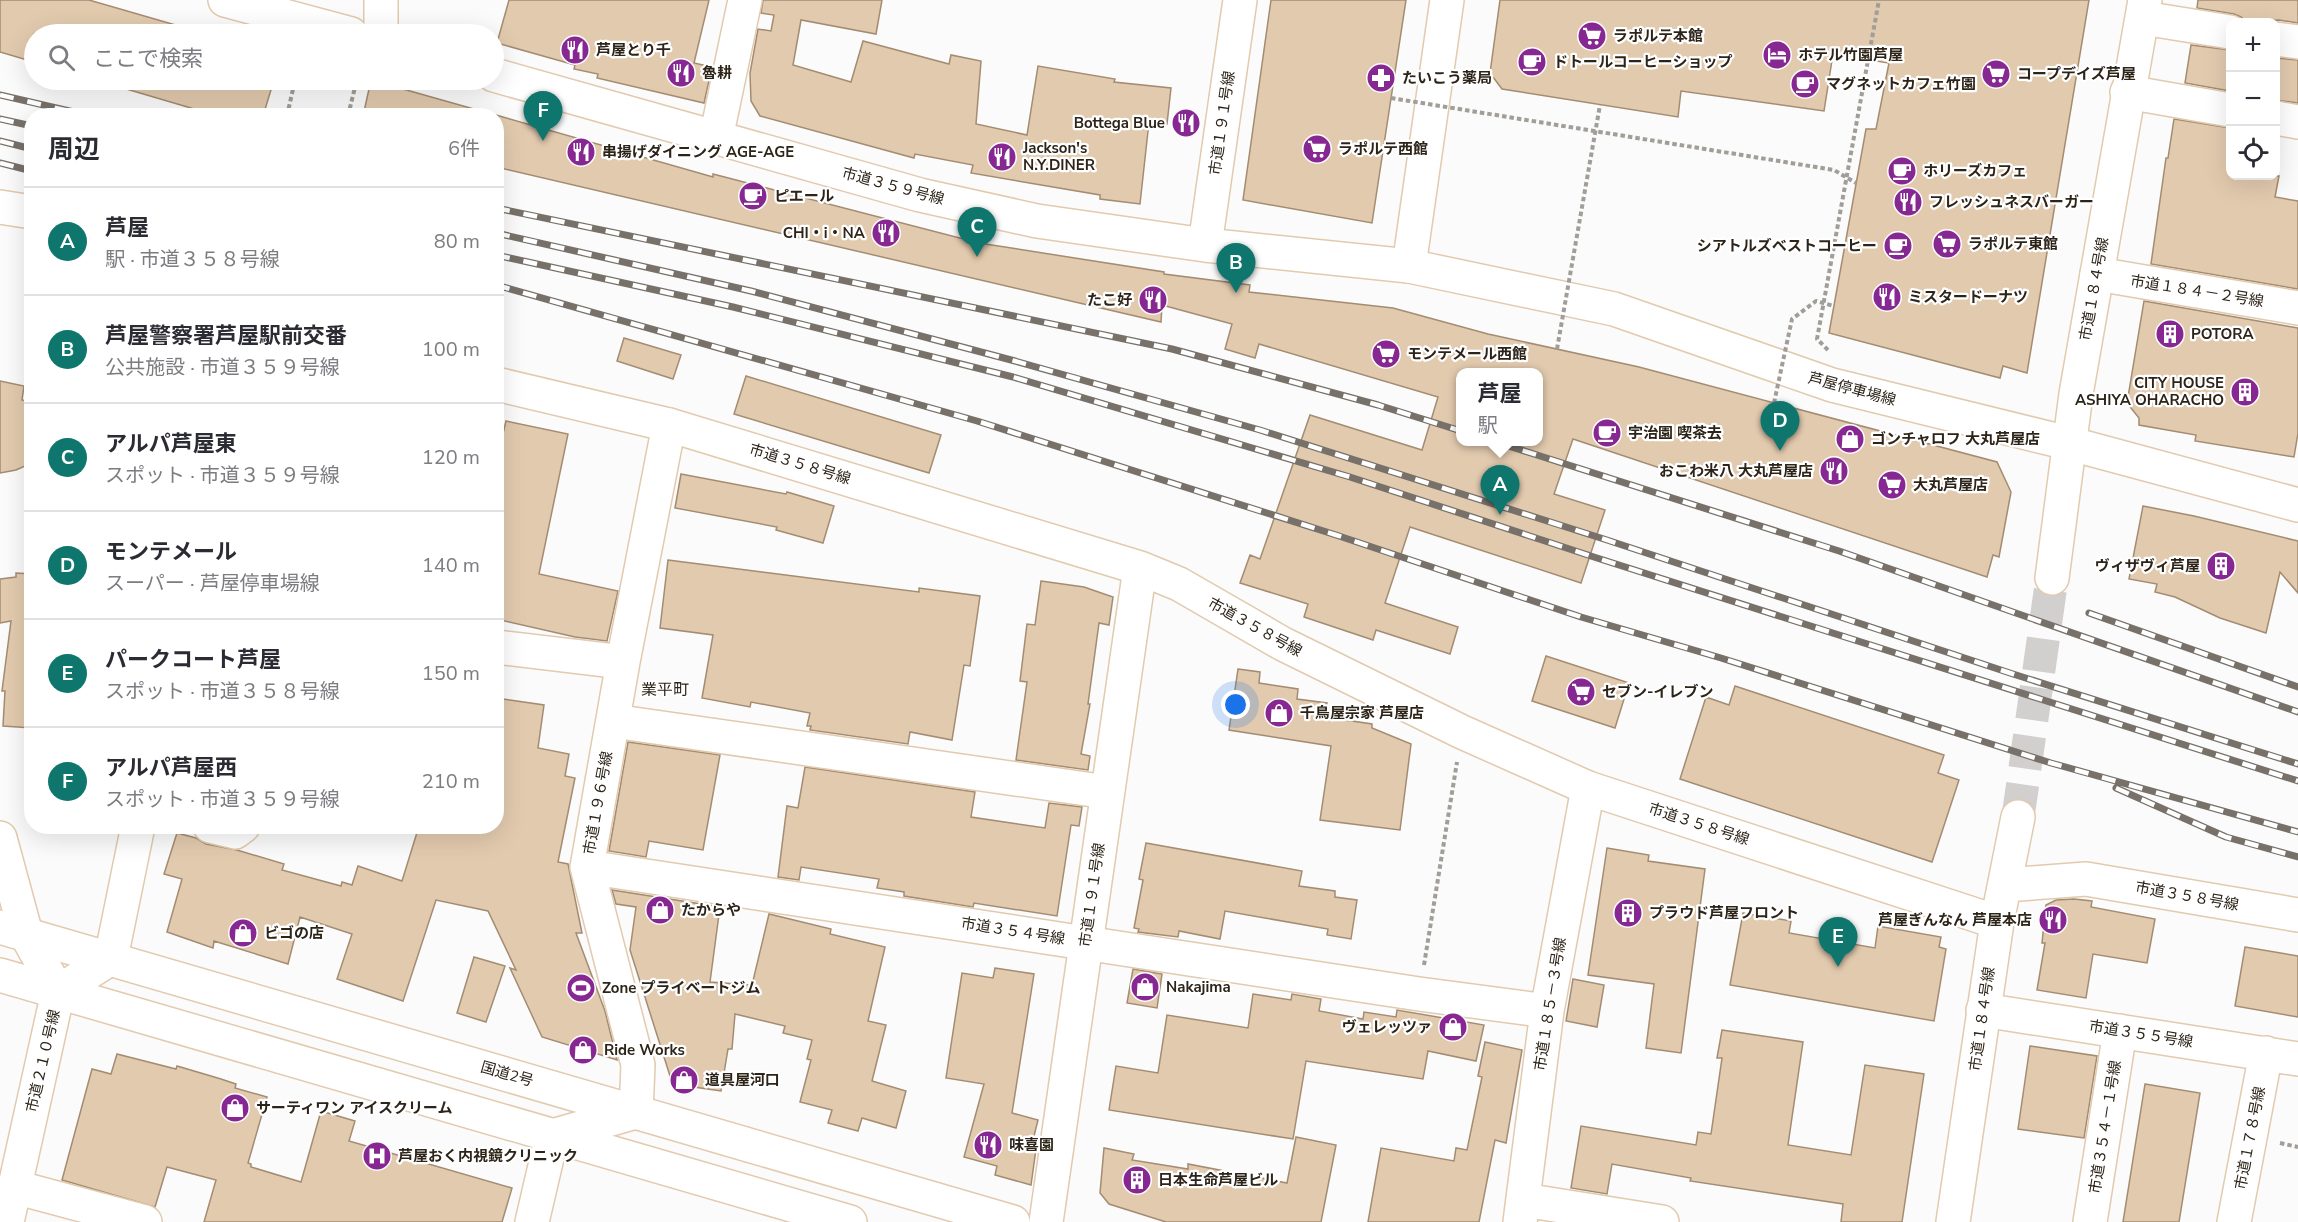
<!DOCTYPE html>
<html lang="ja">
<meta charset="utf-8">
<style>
body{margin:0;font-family:"Nunito Sans","Noto Sans JP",sans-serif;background:#f2f2f3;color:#2b2b33}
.controls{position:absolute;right:18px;top:18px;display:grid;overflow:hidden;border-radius:12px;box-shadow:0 6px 24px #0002}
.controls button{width:54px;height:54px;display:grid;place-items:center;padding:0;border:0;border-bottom:2px solid #e1e1e2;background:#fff;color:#2b2b33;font:30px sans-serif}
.you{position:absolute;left:1236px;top:705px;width:21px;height:21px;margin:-15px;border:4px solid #fff;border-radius:50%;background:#1a73e8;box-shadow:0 0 0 9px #1a73e833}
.badge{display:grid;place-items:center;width:39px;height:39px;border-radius:50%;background:#0f766e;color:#fff;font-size:20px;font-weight:700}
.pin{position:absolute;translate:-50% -50px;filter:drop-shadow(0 2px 3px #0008)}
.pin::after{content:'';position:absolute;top:32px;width:21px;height:18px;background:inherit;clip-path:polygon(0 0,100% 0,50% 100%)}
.popup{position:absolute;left:1456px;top:368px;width:87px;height:78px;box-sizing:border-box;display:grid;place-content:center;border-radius:12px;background:#fff;filter:drop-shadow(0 2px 4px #0005);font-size:20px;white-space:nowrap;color:#7c7c81}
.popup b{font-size:22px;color:#2b2b33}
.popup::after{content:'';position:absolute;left:50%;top:100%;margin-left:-12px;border:12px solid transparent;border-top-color:#fff}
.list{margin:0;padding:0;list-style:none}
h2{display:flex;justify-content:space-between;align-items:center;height:78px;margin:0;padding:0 24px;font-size:26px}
h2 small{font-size:20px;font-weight:400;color:#7c7c81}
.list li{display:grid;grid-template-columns:39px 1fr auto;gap:18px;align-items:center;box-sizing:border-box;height:108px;padding:0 24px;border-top:2px solid #e1e1e2}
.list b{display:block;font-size:22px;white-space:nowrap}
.list p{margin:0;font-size:20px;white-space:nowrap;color:#7c7c81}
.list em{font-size:20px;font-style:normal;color:#7c7c81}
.icon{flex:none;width:33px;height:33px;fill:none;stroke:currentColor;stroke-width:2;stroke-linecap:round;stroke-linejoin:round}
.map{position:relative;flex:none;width:2298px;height:1222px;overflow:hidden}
.search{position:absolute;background:#fff;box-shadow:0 6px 24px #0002;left:24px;top:24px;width:480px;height:66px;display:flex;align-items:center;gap:15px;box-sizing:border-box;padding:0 21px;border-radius:33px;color:#7c7c81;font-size:22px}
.panel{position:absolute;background:#fff;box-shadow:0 6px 24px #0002;left:24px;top:108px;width:480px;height:726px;border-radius:24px}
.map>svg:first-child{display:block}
</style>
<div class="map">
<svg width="2298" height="1222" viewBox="0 0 2298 1222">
<rect width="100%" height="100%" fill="#fbfbfb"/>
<!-- building -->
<path fill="#e2caae" stroke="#a38c72" stroke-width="1.5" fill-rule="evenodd" d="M0 0H89L186 28 185 34H34V62L0 52Z
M509 0H709L694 63 712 67 704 103 597 78 598 74 574 69 575 65 497 43Z
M763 0H882L876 34 801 20 793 65 851 82 863 41 949 64 951 55 981 61 976 124 1027 135 1038 66 1115 79 1114 82 1171 88 1167 124 1149 122 1140 204 1100 199V195L971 173 973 165 915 154 914 158 760 116 751 101 750 73 758 29 771 31 774 15 761 13Z
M1271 0H1406L1372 223 1243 200Z
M1500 0H2089L2027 373 2003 366 2000 378 1829 333 1866 129H1876L1889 63 1833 54 1824 111 1681 91 1678 117 1502 89 1490 73Z
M2198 0H2298V23L2279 20 2246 22 2241 17 2234 14 2197 8Z
M2191 45 2230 50V91L2185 83Z
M2276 58 2298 60V103L2276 100Z
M117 80H274L263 116H218L116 86Z
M371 80 474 109 473 116H363Z
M496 115 713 177V174L979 243 1164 272V274L1250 285 1249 292 1393 308 1488 334 1639 367 1997 462 2011 492 1999 557 1993 555 1987 577 1573 439 1554 494 1605 510 1581 583 1410 527 1385 603 1458 627 1450 654 1376 630 1373 640 1304 617 1308 604 1240 583 1250 555 1260 559 1310 415 1422 450 1438 397 1259 344 1255 358 1225 349 1232 324 1162 305 1161 322 496 167ZM1461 372H1539V441H1461Z
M2174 119 2230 128V176H2279L2275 197 2298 201V289L2151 264 2166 158H2168Z
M2144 301 2298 328V433L2294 457 2195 441 2196 435 2139 425V418L2127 403Z
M624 338 681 355 673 379 617 361Z
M746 376 941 435 929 473 734 414Z
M0 381 24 386 22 400 32 402V463L16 470 0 473Z
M506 421 568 434 539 574 618 591 607 641 575 637 496 619V463Z
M681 474 786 494 787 492 834 506 823 543 776 530 777 527 675 508Z
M2143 506 2194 516 2298 541V593L2280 572 2266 633 2220 618 2175 597 2155 592 2157 584 2129 579Z
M668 560 919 592V588L980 596 970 666 964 665 952 740 910 732 908 744 810 730 811 726H807L810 713 751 702 750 707 702 698 713 635 660 628Z
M16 573 32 574V728L3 726 5 691H2L11 621 0 623V579L16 577Z
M1041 581 1084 587 1113 597 1109 625 1099 623 1088 704H1090L1081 754 1090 756 1088 770 1016 760 1027 682 1020 681 1027 624 1035 625Z
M1546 656 1629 683 1615 728 1532 701Z
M1238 669 1260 672 1259 683 1298 689 1297 699 1327 703 1325 717 1372 724V728L1411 744 1400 830 1320 820 1331 746 1229 730Z
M1735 686 1944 755 1938 773 1959 780 1932 862 1680 779 1706 697 1729 705Z
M496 698 544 705 538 748 569 754 565 776 575 778 558 862 568 864 582 933H576L605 1011 617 1060 542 1037 510 968 516 970 488 911 436 900 403 1001 337 979 352 934 300 917 288 964 214 941 213 948 167 932 182 879 164 874 177 833 196 838 206 844 237 850 284 864 282 870 341 886 342 882 352 885 358 866 402 881 419 826H496Z
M628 742 720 755 703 850 649 841 646 857 609 851Z
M805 767 975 792 971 817 1045 828 1049 803 1082 807 1079 826 1071 825 1057 916 974 903 973 907 904 896V892L877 888 879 879 801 867 799 880 778 877 787 806 798 808Z
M1146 843 1302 871 1299 886 1335 891V897L1357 900 1351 939 1327 935 1328 929 1225 911 1220 939 1179 931 1178 937 1138 932 1139 929 1134 928 1143 880 1139 879Z
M1607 848 1649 855 1648 861 1705 869 1681 1053 1646 1048 1654 984 1588 975Z
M612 890 720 907 710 982 752 985 769 914 831 929 830 934 885 947 868 1021 886 1025 872 1081 906 1091 896 1128 862 1118 858 1131 828 1123 832 1110 800 1102 811 1060 807 1059 812 1040 783 1033 785 1026 735 1014 732 1049H728L721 1091 694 1087V1083L671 1079 630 950 636 907 616 904Z
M2074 899 2092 901 2091 907 2155 919 2147 963 2093 954 2086 998 2037 990 2045 943H2042L2046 905 2056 900Z
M1743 913 1791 921 1789 933 1875 948 1878 926 1941 937 1939 947 1946 949 1934 1021 1730 985Z
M2245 947 2298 956V1017L2235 1006Z
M474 957 505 966 486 1022 457 1013Z
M995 968 1034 974 1012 1113 1038 1120 1031 1148 1036 1149 1031 1185 995 1175 997 1166 964 1157 984 1084 946 1078 962 973 993 978Z
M1133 969 1162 974 1157 1008 1127 1003Z
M1573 979 1604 985 1597 1027 1566 1021Z
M1253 994 1291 1000 1292 994 1321 999 1319 1011 1363 1019 1364 1012 1396 1017 1397 1010 1484 1025 1476 1061 1428 1051 1423 1079 1306 1061 1293 1139 1109 1110 1116 1066 1158 1073 1167 1015 1248 1028Z
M1722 1030 1803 1042 1788 1145 1851 1155 1865 1065 1924 1074 1902 1222H1841L1843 1204 1690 1181 1691 1178 1612 1164 1607 1194 1571 1188 1581 1126 1696 1145 1698 1132 1711 1134 1722 1058H1717Z
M1485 1042 1522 1050 1506 1143 1495 1140 1479 1222H1368L1381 1148 1454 1161 1456 1148 1467 1150 1482 1077 1478 1076Z
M2030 1046 2097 1056 2084 1138 2018 1129Z
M117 1054 176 1069 177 1066 221 1079 236 1084 235 1088 267 1097 248 1163 251 1164V1167L301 1182 321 1111 355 1121 349 1141 512 1188 502 1222H204L216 1180 167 1167 155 1207 62 1180 92 1069 111 1074Z
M2145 1084 2200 1093 2179 1222H2123Z
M1296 1137 1336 1145 1321 1222H1166L1109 1204 1100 1193 1104 1148 1134 1154 1132 1160 1188 1169V1164L1287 1183Z"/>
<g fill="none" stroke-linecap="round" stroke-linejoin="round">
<!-- tertiary-tunnel -->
<path stroke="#d2d0ce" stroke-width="33" stroke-dasharray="33 16" stroke-linecap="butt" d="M2018 817 2052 578"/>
<!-- minor casing -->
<g stroke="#e2caae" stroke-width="36">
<path id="minor" d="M381 0V34
M2143 18 2230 32
M2276 39 2298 42
M2127 92 2230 110
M2276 118 2298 122
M716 138 745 0
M2097 274 2298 308
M496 647 623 662
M613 721 1107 792
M210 826 235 832 243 826
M587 867 1419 994 1547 1011
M58 992 111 958 138 826
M1983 1010 2298 1059
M15 1187 145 1222
M1524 1200 1662 1222
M532 1222 552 1136 636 1112 638 1065 587 867 623 662 669 425
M1520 1222 1547 1011 1588 788
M2090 1222 2120 1031
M2234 1222 2266 1053"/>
</g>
<!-- tertiary casing -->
<g stroke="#e2caae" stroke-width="36">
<path id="tertiary" d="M225 0 351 34
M494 75 920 195 1037 221 1205 245 1409 266 1447 0
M0 207 32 212
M1205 245 1240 0
M496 384 669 425 1140 568 1179 584 1283 644 1462 732 1588 788 1997 922
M2052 578 2076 394 2145 0
M0 838 26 934 58 992 7 1222
M2005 885 2086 879 2298 915
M1046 1222 1140 568
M1953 1222 1997 922 2018 817"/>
</g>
<!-- primary casing -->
<g stroke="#e2caae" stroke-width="36">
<path id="primary" d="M1409 266 1614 309 1832 385 2068 443 2298 505"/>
</g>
<!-- trunk casing -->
<g stroke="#e2caae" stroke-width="36">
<path id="trunk" d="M0 927 1013 1222
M0 975 850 1222"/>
</g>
<!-- path -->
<path stroke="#a19d98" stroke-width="4" stroke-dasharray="4.5 3" stroke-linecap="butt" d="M287 116 295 80
M348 116 356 83
M1828 350 1817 339 1879 0
M1424 965 1457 762
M2280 1143 2298 1147"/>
<!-- minor -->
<use href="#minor" stroke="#fff" stroke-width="33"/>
<!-- tertiary -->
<use href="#tertiary" stroke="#fff" stroke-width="33"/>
<!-- primary -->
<use href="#primary" stroke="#fff" stroke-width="33"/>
<!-- trunk -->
<use href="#trunk" stroke="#fff" stroke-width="33"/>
<!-- rail casing -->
<g stroke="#77716a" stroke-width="7">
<path id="rail" d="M0 95 91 116
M0 119 32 126
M0 141 32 149
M0 163 32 171
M496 208 1172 349 1378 405 1461 431
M496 233 751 291 1015 361 1260 430 1607 540 2013 674 2298 764
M496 255 733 307 1013 377 1350 477 1597 558 2298 781
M496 285 977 421 1336 535 1581 617 1721 658 2051 763 2298 832
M1496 442 1839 551 2298 712
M2089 613 2298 687
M2116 788 2226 837 2298 857"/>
</g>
<!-- rail -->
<use href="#rail" stroke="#fff" stroke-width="4.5" stroke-dasharray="14" stroke-linecap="butt"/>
<!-- path-bridge -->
<path stroke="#a19d98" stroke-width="4" stroke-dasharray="4.5 3" stroke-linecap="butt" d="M1391 98 1834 170 1856 183
M1557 349 1600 105
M1774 403 1792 319 1816 301 1834 306"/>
</g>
<!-- icons -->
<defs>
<g id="supermarket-disc" transform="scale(1.5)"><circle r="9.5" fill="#872892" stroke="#fff"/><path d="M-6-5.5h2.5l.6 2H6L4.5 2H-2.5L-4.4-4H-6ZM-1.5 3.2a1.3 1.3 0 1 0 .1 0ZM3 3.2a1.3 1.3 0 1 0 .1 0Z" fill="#fff"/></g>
<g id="restaurant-disc" transform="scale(1.5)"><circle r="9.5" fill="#872892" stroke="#fff"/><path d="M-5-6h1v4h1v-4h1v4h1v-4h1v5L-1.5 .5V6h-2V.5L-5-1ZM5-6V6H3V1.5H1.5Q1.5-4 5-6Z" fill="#fff"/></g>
<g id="hotel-disc" transform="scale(1.5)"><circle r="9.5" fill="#872892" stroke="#fff"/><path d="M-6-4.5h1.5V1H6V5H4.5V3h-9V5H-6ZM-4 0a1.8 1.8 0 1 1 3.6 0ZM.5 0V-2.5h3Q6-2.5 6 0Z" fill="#fff"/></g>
<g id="cafe-disc" transform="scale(1.5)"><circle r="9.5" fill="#872892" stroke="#fff"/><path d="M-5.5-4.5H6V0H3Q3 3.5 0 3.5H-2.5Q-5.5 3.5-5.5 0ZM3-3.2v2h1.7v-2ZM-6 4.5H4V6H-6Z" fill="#fff"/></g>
<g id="pharmacy-disc" transform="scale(1.5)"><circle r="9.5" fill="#872892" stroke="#fff"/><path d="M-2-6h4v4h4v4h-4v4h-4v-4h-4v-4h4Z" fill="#fff"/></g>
<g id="building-disc" transform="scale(1.5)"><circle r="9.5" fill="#872892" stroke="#fff"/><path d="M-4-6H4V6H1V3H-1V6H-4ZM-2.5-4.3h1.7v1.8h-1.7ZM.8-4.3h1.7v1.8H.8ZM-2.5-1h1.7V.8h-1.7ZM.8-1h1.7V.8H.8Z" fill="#fff"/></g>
<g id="shop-disc" transform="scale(1.5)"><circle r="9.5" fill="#872892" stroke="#fff"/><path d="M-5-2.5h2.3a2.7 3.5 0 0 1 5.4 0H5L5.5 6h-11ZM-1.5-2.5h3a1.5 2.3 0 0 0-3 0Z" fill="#fff"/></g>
<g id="stadium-disc" transform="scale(1.5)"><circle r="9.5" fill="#872892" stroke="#fff"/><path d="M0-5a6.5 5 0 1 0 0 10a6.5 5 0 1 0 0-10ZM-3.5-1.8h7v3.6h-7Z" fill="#fff"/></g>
<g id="hospital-disc" transform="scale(1.5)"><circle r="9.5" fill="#872892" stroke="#fff"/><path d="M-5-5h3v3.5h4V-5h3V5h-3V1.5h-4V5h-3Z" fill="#fff"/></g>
</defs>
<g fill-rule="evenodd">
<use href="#supermarket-disc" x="1592" y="36"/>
<use href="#restaurant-disc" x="575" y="50"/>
<use href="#hotel-disc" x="1777" y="55"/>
<use href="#cafe-disc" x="1532" y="62"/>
<use href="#restaurant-disc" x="681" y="73"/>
<use href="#supermarket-disc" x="1996" y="74"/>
<use href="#pharmacy-disc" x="1381" y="78"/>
<use href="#cafe-disc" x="1805" y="84"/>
<use href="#restaurant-disc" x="1186" y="123"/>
<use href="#supermarket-disc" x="1317" y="149"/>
<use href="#restaurant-disc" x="581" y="152"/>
<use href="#restaurant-disc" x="1002" y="157"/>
<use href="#cafe-disc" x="1902" y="171"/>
<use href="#cafe-disc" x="753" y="196"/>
<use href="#restaurant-disc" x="1908" y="202"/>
<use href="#restaurant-disc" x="886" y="233"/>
<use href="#supermarket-disc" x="1947" y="244"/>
<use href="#cafe-disc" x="1898" y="246"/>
<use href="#restaurant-disc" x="1887" y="297"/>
<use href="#restaurant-disc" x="1153" y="300"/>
<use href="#building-disc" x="2170" y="334"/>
<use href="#supermarket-disc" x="1386" y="354"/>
<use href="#building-disc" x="2245" y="392"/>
<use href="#cafe-disc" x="1607" y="433"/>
<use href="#shop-disc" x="1850" y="439"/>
<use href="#restaurant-disc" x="1834" y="471"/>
<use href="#supermarket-disc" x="1892" y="485"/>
<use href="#building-disc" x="2221" y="566"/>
<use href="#supermarket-disc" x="1581" y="692"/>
<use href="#shop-disc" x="1279" y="713"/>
<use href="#shop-disc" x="660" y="910"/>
<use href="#building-disc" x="1628" y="913"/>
<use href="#restaurant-disc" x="2053" y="920"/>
<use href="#shop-disc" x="243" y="933"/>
<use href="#shop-disc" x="1145" y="987"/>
<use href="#stadium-disc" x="581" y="988"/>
<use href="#shop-disc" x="1453" y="1027"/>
<use href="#shop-disc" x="583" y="1050"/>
<use href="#shop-disc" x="684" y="1080"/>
<use href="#shop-disc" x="235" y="1108"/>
<use href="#restaurant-disc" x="988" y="1145"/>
<use href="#hospital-disc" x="377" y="1156"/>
<use href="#building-disc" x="1137" y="1180"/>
</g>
<g text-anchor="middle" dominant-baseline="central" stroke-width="4.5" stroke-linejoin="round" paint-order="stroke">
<!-- poi labels -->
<g font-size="15" font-weight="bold" fill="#2d2419" stroke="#fff" text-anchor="start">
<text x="1613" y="36">ラポルテ本館</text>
<text x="596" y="50">芦屋とり千</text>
<text x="1798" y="55">ホテル竹園芦屋</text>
<text x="1553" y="62">ドトールコーヒーショップ</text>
<text x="702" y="73">魯耕</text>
<text x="2017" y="74">コープデイズ芦屋</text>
<text x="1402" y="78">たいこう薬局</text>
<text x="1826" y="84">マグネットカフェ竹園</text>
<text x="1165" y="123" text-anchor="end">Bottega Blue</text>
<text x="1023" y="148">Jackson's<tspan x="1023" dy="17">N.Y.DINER</tspan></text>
<text x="1338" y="149">ラポルテ西館</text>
<text x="602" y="152">串揚げダイニング AGE-AGE</text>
<text x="1923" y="171">ホリーズカフェ</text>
<text x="774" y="196">ピエール</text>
<text x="1929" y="202">フレッシュネスバーガー</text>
<text x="865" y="233" text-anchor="end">CHI・i・NA</text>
<text x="1968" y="244">ラポルテ東館</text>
<text x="1877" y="246" text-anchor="end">シアトルズベストコーヒー</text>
<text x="1908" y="297">ミスタードーナツ</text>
<text x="1132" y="300" text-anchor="end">たこ好</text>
<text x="2191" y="334">POTORA</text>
<text x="1407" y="354">モンテメール西館</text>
<text x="2224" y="383" text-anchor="end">CITY HOUSE<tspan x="2224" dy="17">ASHIYA OHARACHO</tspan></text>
<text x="1628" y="433">宇治園 喫茶去</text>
<text x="1871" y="439">ゴンチャロフ 大丸芦屋店</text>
<text x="1813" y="471" text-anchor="end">おこわ米八 大丸芦屋店</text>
<text x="1913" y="485">大丸芦屋店</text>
<text x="2200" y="566" text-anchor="end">ヴィザヴィ芦屋</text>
<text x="1602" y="692">セブン-イレブン</text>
<text x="1300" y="713">千鳥屋宗家 芦屋店</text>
<text x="681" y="910">たからや</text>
<text x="1649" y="913">プラウド芦屋フロント</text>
<text x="2032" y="920" text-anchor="end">芦屋ぎんなん 芦屋本店</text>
<text x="264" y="933">ビゴの店</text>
<text x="1166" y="987">Nakajima</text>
<text x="602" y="988">Zone プライベートジム</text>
<text x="1432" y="1027" text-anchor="end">ヴェレッツァ</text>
<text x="604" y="1050">Ride Works</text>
<text x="705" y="1080">道具屋河口</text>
<text x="256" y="1108">サーティワン アイスクリーム</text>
<text x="1009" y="1145">味喜園</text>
<text x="398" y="1156">芦屋おく内視鏡クリニック</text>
<text x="1158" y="1180">日本生命芦屋ビル</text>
</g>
<!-- street labels -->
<g font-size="15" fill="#2d2419" stroke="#fff">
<text transform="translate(1222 123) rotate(-82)">市道１９１号線</text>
<text transform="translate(893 186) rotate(15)">市道３５９号線</text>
<text transform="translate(2094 289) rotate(-80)">市道１８４号線</text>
<text transform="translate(2197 291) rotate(9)">市道１８４－２号線</text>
<text transform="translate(1852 389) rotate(15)">芦屋停車場線</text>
<text transform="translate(800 464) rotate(17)">市道３５８号線</text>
<text transform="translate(1255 627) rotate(29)">市道３５８号線</text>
<text transform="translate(598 803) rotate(-80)">市道１９６号線</text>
<text transform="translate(1699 824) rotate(18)">市道３５８号線</text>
<text transform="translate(1092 895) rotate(-82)">市道１９１号線</text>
<text transform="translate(2187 896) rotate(10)">市道３５８号線</text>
<text transform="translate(1013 931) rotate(9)">市道３５４号線</text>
<text transform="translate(1550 1004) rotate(-81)">市道１８５－３号線</text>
<text transform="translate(1982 1019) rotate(-82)">市道１８４号線</text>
<text transform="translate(2141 1034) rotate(9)">市道３５５号線</text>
<text transform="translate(43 1061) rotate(-77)">市道２１０号線</text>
<text transform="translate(507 1074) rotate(16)">国道2号</text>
<text transform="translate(2105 1127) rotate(-81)">市道３５４－１号線</text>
<text transform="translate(2250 1138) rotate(-79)">市道１７８号線</text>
</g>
<!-- neighbourhood labels -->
<g font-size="16" fill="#2d2419" stroke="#fff">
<text x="665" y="690">業平町</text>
</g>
</g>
</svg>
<div class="controls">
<button>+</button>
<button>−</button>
<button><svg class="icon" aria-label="locate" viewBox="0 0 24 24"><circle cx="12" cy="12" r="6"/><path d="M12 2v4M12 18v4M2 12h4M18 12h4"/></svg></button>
</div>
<div class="you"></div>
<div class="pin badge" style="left:1500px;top:515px">A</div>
<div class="popup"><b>芦屋</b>駅</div>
<div class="pin badge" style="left:1236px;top:293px">B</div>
<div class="pin badge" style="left:977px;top:257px">C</div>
<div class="pin badge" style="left:1780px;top:451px">D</div>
<div class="pin badge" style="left:1838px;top:967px">E</div>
<div class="pin badge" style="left:543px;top:141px">F</div>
<div class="search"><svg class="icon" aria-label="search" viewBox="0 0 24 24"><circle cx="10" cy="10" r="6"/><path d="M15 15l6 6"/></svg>ここで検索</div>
<section class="panel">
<h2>周辺<small>6件</small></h2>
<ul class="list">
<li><span class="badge">A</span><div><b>芦屋</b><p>駅 · 市道３５８号線</p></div><em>80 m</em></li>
<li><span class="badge">B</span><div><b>芦屋警察署芦屋駅前交番</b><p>公共施設 · 市道３５９号線</p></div><em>100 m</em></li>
<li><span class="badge">C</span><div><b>アルパ芦屋東</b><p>スポット · 市道３５９号線</p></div><em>120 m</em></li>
<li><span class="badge">D</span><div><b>モンテメール</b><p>スーパー · 芦屋停車場線</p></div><em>140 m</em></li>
<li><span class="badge">E</span><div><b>パークコート芦屋</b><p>スポット · 市道３５８号線</p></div><em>150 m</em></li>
<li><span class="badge">F</span><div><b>アルパ芦屋西</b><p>スポット · 市道３５９号線</p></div><em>210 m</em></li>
</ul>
</section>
</div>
